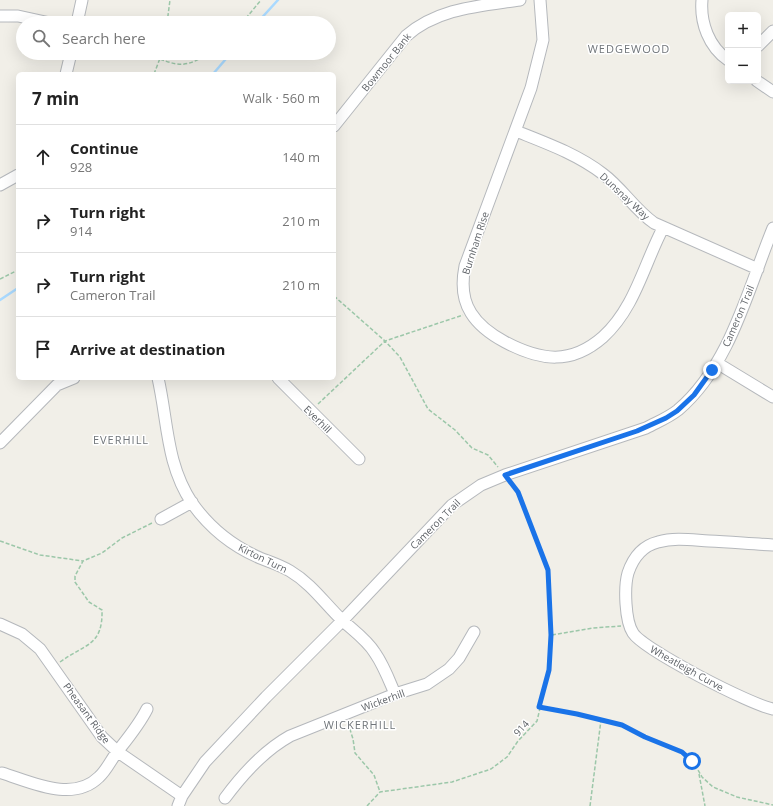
<!DOCTYPE html>
<meta charset="utf-8">
<style>
body{margin:0;font-family:"Open Sans",sans-serif;background:#f2f2f2;color:#222}
.controls{position:absolute;right:12px;top:12px;display:grid;overflow:hidden;border-radius:6px;box-shadow:0 4px 16px #0002}
.controls button{width:36px;height:36px;display:grid;place-items:center;padding:0;border:0;border-bottom:1px solid #e0e0e0;background:#fff;color:#222;font:20px sans-serif}
.stop{position:absolute;width:12px;height:12px;margin:-9px;border:3px solid #1a73e8;border-radius:50%;background:#fff}
.stop.end{background:#1a73e8;border-color:#fff;box-shadow:0 1px 4px #0008}
.list{margin:0;padding:0;list-style:none}
h2{display:flex;justify-content:space-between;align-items:center;height:52px;margin:0;padding:0 16px;font-size:17px}
h2 small{font-size:13px;font-weight:400;color:#767676}
.list li{display:grid;grid-template-columns:26px 1fr auto;gap:12px;align-items:center;box-sizing:border-box;height:64px;padding:0 16px;border-top:1px solid #e0e0e0}
.list b{display:block;font-size:15px;white-space:nowrap}
.list p{margin:0;font-size:13px;white-space:nowrap;color:#767676}
.list em{font-size:13px;font-style:normal;color:#767676}
.icon{flex:none;width:22px;height:22px;fill:none;stroke:currentColor;stroke-width:2;stroke-linecap:round;stroke-linejoin:round}
.map{position:relative;flex:none;width:773px;height:806px;overflow:hidden}
.search{position:absolute;background:#fff;box-shadow:0 4px 16px #0002;left:16px;top:16px;width:320px;height:44px;display:flex;align-items:center;gap:10px;box-sizing:border-box;padding:0 14px;border-radius:22px;color:#767676;font-size:15px}
.panel{position:absolute;background:#fff;box-shadow:0 4px 16px #0002;left:16px;top:72px;width:320px;height:308px;border-radius:6px}
.map>svg:first-child{display:block}
</style>
<div class="map">
<svg width="773" height="806" viewBox="0 0 773 806">
<rect width="100%" height="100%" fill="#f1efe8"/>
<g fill="none" stroke-linecap="round" stroke-linejoin="round">
<!-- stream -->
<path stroke="#aadaff" stroke-width="2.5" d="M257 23 278 0
M213 74 231 53
M0 300 18 288"/>
<!-- minor casing -->
<g stroke="#b5b8bc" stroke-width="13">
<path id="minor" d="M540 0 543 40 531 88 465 266C462 281 462 299 471 313 479 326 492 335 505 342 541 361 571 365 603 337 635 308 644 264 663 228
M702 0C700 23 709 47 728 60
M0 16H18L50 23
M77 23 82 0
M758 46 773 31
M66 74 71 53
M757 81 773 92
M334 126 406 36C438 8 480 6 520 0
M516 131C546 143 577 154 603 174 622 188 634 209 654 223L758 269
M0 185 18 175
M717 363 773 397
M158 378C168 422 166 464 192 503 209 527 232 546 260 558 270 562 280 565 290 571 312 584 325 604 343 621 354 631 367 640 375 653 384 666 389 680 395 694
M278 378 359 459
M0 443 57 385 74 378
M161 519 192 502
M773 545C752 544 731 542 709 541 692 540 675 537 658 542 642 546 633 558 628 573 624 587 625 621 633 633 644 650 751 705 773 709
M0 624 22 634 40 649 102 737 118 752 182 796
M2 773C31 782 73 803 99 777 106 771 111 760 117 752 128 738 139 725 147 709
M225 798C242 775 265 750 290 736L395 694 427 684 449 669 459 658 474 632
M178 806 182 796 205 762 266 697 343 620 452 505 481 485 505 475 646 428C657 422 668 418 678 410 730 366 748 289 773 228"/>
</g>
<!-- path -->
<path stroke="#9cc7a9" stroke-width="1.5" stroke-dasharray="4 2" stroke-linecap="butt" d="M167 23 170 0
M242 23 261 0
M160 59C183 68 189 65 210 53
M154 74 162 53
M0 279 18 270
M334 296 385 341 400 357 428 409 455 430 472 448 488 455 498 467
M318 404 385 341 463 315
M0 541 40 555 83 561
M552 635 593 628 621 626
M60 662C85 644 103 646 102 610L89 602 75 582V576L83 561 102 553 122 538 152 523
M540 708 577 714 622 725 645 737 682 753 693 761 702 777 713 787 737 797 773 805
M348 723 353 739 355 753 374 775 380 792
M699 774 705 806
M367 806 380 792 452 782 491 769 507 757 518 741 537 721 549 670 551 635 548 570 518 492 511 482
M590 806 601 720"/>
<!-- minor -->
<use href="#minor" stroke="#fff" stroke-width="11"/>
</g>
<g fill="none" stroke-linecap="round" stroke-linejoin="round">
<!-- route -->
<path stroke="#1a73e8" stroke-width="5" d="M692 761 682 752 645 737 622 725 577 714 539 707 549 670 551 635 548 570 518 492 505 475 637 431 666 418 677 411 694 395 712 370"/>
</g>
<g text-anchor="middle" dominant-baseline="central" stroke-width="3" stroke-linejoin="round" paint-order="stroke">
<!-- street labels -->
<g font-size="10" fill="#5f6368" stroke="#fff">
<text transform="translate(386 62) rotate(-51)">Bowmoor Bank</text>
<text transform="translate(625 196) rotate(43)">Dunsnay Way</text>
<text transform="translate(475 243) rotate(-72)">Burnham Rise</text>
<text transform="translate(738 316) rotate(-67)">Cameron Trail</text>
<text transform="translate(318 419) rotate(44)">Everhill</text>
<text transform="translate(435 524) rotate(-45)">Cameron Trail</text>
<text transform="translate(263 558) rotate(26)">Kirton Turn</text>
<text transform="translate(687 668) rotate(29)">Wheatleigh Curve</text>
<text transform="translate(383 700) rotate(-20)">Wickerhill</text>
<text transform="translate(87 713) rotate(54)">Pheasant Ridge</text>
<text transform="translate(521 728) rotate(-48)">914</text>
</g>
<!-- neighbourhood labels -->
<g font-size="11" letter-spacing="1" fill="#70757a" stroke="#fff">
<text x="629" y="48">WEDGEWOOD</text>
<text x="121" y="439">EVERHILL</text>
<text x="360" y="724">WICKERHILL</text>
</g>
</g>
</svg>
<div class="controls">
<button>+</button>
<button>−</button>
</div>
<div class="stop" style="left:692px;top:761px"></div>
<div class="stop end" style="left:712px;top:370px"></div>
<div class="search"><svg class="icon" aria-label="search" viewBox="0 0 24 24"><circle cx="10" cy="10" r="6"/><path d="M15 15l6 6"/></svg>Search here</div>
<section class="panel">
<h2>7 min<small>Walk · 560 m</small></h2>
<ul class="list">
<li><svg class="icon" aria-label="ahead" viewBox="0 0 24 24"><path d="M12 20V5M6 11l6-6 6 6"/></svg><div><b>Continue</b><p>928</p></div><em>140 m</em></li>
<li><svg class="icon" aria-label="right" viewBox="0 0 24 24"><path d="M7 20v-9h11M14 6l5 5-5 5"/></svg><div><b>Turn right</b><p>914</p></div><em>210 m</em></li>
<li><svg class="icon" aria-label="right" viewBox="0 0 24 24"><path d="M7 20v-9h11M14 6l5 5-5 5"/></svg><div><b>Turn right</b><p>Cameron Trail</p></div><em>210 m</em></li>
<li><svg class="icon" aria-label="arrive" viewBox="0 0 24 24"><path d="M6 21V4h12l-3 4 3 4H6"/></svg><div><b>Arrive at destination</b></div></li>
</ul>
</section>
</div>
